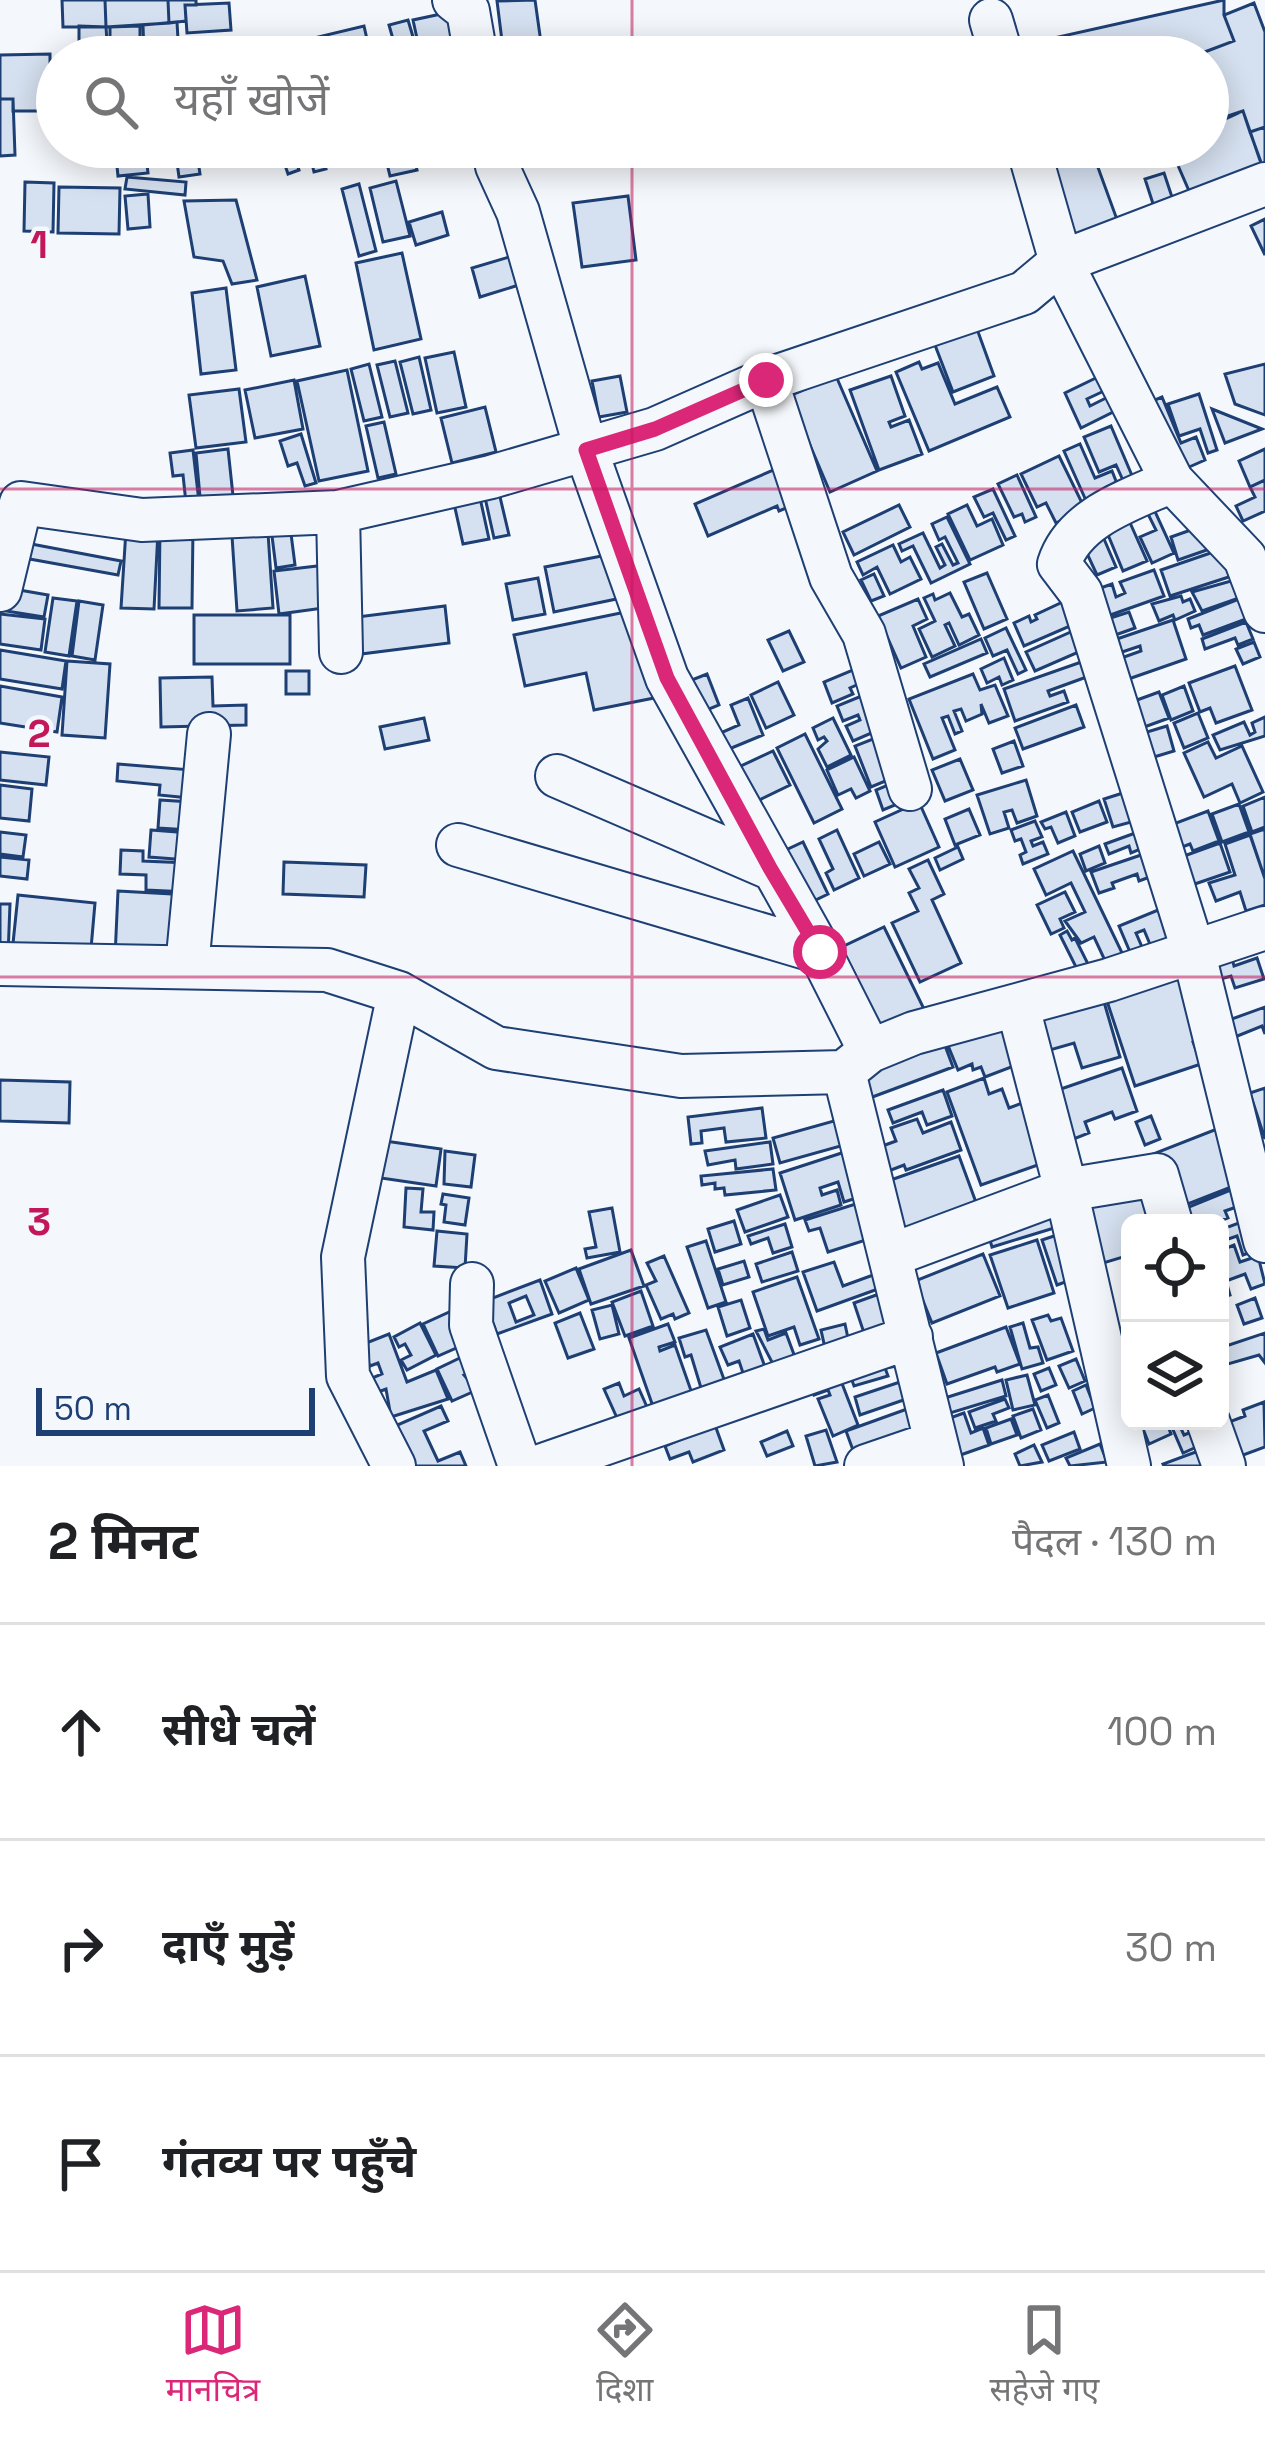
<!DOCTYPE html>
<html lang="hi">
<meta charset="utf-8">
<style>
body{margin:0;font-family:"Space Grotesk","Noto Sans Devanagari",sans-serif;background:#f2f2f2;color:#202124}
.controls{position:absolute;right:36px;bottom:36px;display:grid;overflow:hidden;border-radius:18px;box-shadow:0 6px 30px #0003}
.controls button{width:108px;height:108px;display:grid;place-items:center;padding:0;border:0;border-bottom:3px solid #e0e0e0;background:#fff;color:#202124;font:60px sans-serif}
.scale{position:absolute;left:36px;bottom:30px;width:279px;box-sizing:border-box;padding-left:12px;border:6px solid #1d3f73;border-top:0;font-size:33px;line-height:42px;white-space:nowrap;color:#1d3f73;-webkit-text-stroke:9px #f4f7fb;paint-order:stroke}
.stop{position:absolute;width:36px;height:36px;margin:-27px;border:9px solid #db2777;border-radius:50%;background:#fff}
.stop.end{background:#db2777;border-color:#fff;box-shadow:0 3px 12px #0008}
.list{margin:0;padding:0;list-style:none}
h2{display:flex;justify-content:space-between;align-items:center;height:156px;margin:0;padding:0 48px;font-size:51px}
h2 small{font-size:39px;font-weight:400;color:#757577}
.list li{display:grid;grid-template-columns:78px 1fr auto;gap:36px;align-items:center;box-sizing:border-box;height:216px;padding:0 48px;border-top:3px solid #e0e0e0}
.list b{display:block;font-size:45px;white-space:nowrap}
.list em{font-size:39px;font-style:normal;color:#757577}
.icon{flex:none;width:66px;height:66px;fill:none;stroke:currentColor;stroke-width:2;stroke-linecap:round;stroke-linejoin:round}
.map{position:relative;flex:none;width:1265px;height:1466px;overflow:hidden}
.search{position:absolute;background:#fff;box-shadow:0 6px 30px #0003;left:36px;right:36px;top:36px;height:132px;display:flex;align-items:center;gap:30px;box-sizing:border-box;padding:0 42px;border-radius:66px;color:#757577;font-size:45px}
.sheet{height:804px;background:#fff}
nav{display:flex;justify-content:space-around;align-items:center;box-sizing:border-box;height:168px;border-top:3px solid #e0e0e0;background:#fff;font-size:33px;color:#757577}
nav a{display:grid;justify-items:center;gap:6px}
nav .on{color:#db2777}
.map>svg:first-child{display:block}
</style>
<div class="map">
<svg width="1265" height="1466" viewBox="0 0 1265 1466">
<rect width="100%" height="100%" fill="#f4f7fb"/>
<!-- building -->
<path fill="#d5e0f0" stroke="#1d3f73" stroke-width="3" fill-rule="evenodd" d="M62 0H105L106 27H63Z
M105 0H168L169 23 106 27Z
M168 0H196V5H185L186 21 169 23Z
M535 0 543 57H504L497 1Z
M1224 0V15L1234 41 1202 53 1185 57H1012L1009 48Z
M229 3 231 30 187 33 185 5Z
M1254 3 1265 32V127L1250 132 1243 111 1225 117 1208 71V57L1202 53 1234 41 1224 15Z
M469 8 478 49 421 57 413 20Z
M408 20 419 57H398L389 25Z
M177 22 179 57H144L143 25Z
M79 26 106 27 108 57H79Z
M140 26V57H110V27Z
M364 26 371 57H300L297 42Z
M294 44 296 57H260L259 49Z
M228 45 231 57H182L181 55Z
M50 54V111H13V99H0V55Z
M0 99H13L15 155 0 156Z
M1243 111 1263 169 1193 200 1170 147H1208V127Z
M1265 127V173L1250 132Z
M115 147H145L148 173 118 176Z
M165 147H196L200 174 179 177 176 155 166 156Z
M268 147H291L299 170 288 174 281 153 271 156Z
M308 147H321L326 169 314 172Z
M383 147H412L417 170 390 176Z
M1040 147H1105L1045 162Z
M1092 151 1119 225 1074 242 1047 168Z
M1164 173 1176 209 1157 216 1145 179Z
M127 177 186 182 185 195 125 189Z
M396 181 410 236 383 242 370 188Z
M25 182 54 183 53 232 24 231Z
M359 184 376 251 359 256 342 189Z
M59 187 120 188 119 234 58 233Z
M148 194 150 227 128 229 125 196Z
M628 196 636 260 582 267 573 203Z
M236 200 257 280 232 284 223 261 194 257 184 201Z
M442 212 448 235 416 245 409 222Z
M1265 219V255L1251 226Z
M526 252 535 280 480 297 472 268Z
M402 253 421 339 374 350 356 263Z
M305 276 320 346 271 356 257 287Z
M226 288 236 370 201 374 192 293Z
M977 329 994 376 953 392 935 345Z
M454 352 466 407 437 413 425 358Z
M419 357 431 410 413 414 400 362Z
M395 361 408 413 390 417 377 365Z
M919 362 922 369 938 363 955 404 997 387 1010 417 929 451 896 372Z
M369 364 382 417 364 421 351 369Z
M1265 364V415L1235 404 1225 374Z
M347 370 368 471 319 481 297 381Z
M620 376 627 412 599 417 592 381Z
M836 376 877 471 830 492 789 396Z
M891 376 905 416 889 422 891 427 909 420 922 454 879 470 850 390Z
M1100 376 1106 390 1087 399 1090 406 1108 397 1115 411 1081 428 1065 393Z
M294 380 303 429 255 438 245 390Z
M239 389 246 442 196 448 189 395Z
M1199 394 1217 450 1208 453 1200 429 1179 436 1168 404Z
M1162 397 1181 443 1196 437 1205 460 1180 471 1136 408Z
M485 407 496 452 452 463 441 418Z
M1212 409 1262 429 1225 443Z
M384 422 396 474 378 478 366 426Z
M1111 426 1136 485 1127 489 1116 465 1099 472 1084 437Z
M301 434 316 483 305 486 297 463 288 466 280 441Z
M1080 444 1095 478 1112 471 1120 491 1088 505 1064 451Z
M228 449 234 505 201 508 196 453Z
M1265 449V480L1250 487 1239 461Z
M193 450 199 502 186 503 183 475 173 476 170 453Z
M1059 456 1085 509 1056 523 1046 503 1037 507 1021 474Z
M785 465 801 502 779 511 777 506 708 536 695 504Z
M1017 475 1036 517 1025 522 1022 514 1014 517 998 484Z
M496 480 509 535 494 538 482 484Z
M1265 480V511L1243 521 1236 506 1255 497 1250 487Z
M477 484 489 539 463 544 451 490Z
M993 489 1015 536 1006 540 993 513 984 517 974 497Z
M899 505 910 527 854 555 843 532Z
M967 505 977 526 992 519 1003 545 970 560 948 514Z
M1152 505 1174 553 1152 563 1140 537 1156 530 1145 508Z
M1127 516 1147 561 1123 571 1104 525Z
M947 517 970 564 931 583 913 546 902 551 899 544 923 533 940 568 945 565 936 547 942 544 953 565 958 563 945 537 939 540 932 524Z
M267 518 273 608 237 611 231 521Z
M289 518 295 565 276 568 270 520Z
M1219 520 1227 543 1178 560 1171 537Z
M1098 525 1116 567 1097 575 1078 534Z
M160 528H193L192 608H159Z
M126 530 158 531 154 609 121 608Z
M5 539 121 561 118 575 2 554Z
M893 545 901 562 910 557 921 579 890 594 877 567 863 575 857 562Z
M1228 547 1238 574 1170 596 1161 570Z
M617 553 626 597 554 612 545 567Z
M326 565 331 607 279 614 274 571Z
M1154 570 1164 596 1099 619 1089 592 1112 584 1116 597 1125 593 1120 582Z
M987 573 1007 619 984 629 964 582Z
M874 574 884 596 871 601 861 580Z
M538 578 545 614 513 620 506 584Z
M1231 581 1239 598 1202 611 1192 592Z
M2 587 48 595 44 617 0 610Z
M950 593 962 617 969 614 979 635 959 645 949 623 945 625 955 646 932 657 919 629 935 621 924 598 933 594 935 600Z
M1181 596 1183 602 1190 599 1195 611 1175 620 1173 615 1159 621 1152 604Z
M53 598 77 601 69 656 45 652Z
M918 599 927 619 913 626 926 657 901 668 878 616Z
M1239 599 1246 619 1203 635 1199 625 1191 628 1188 619Z
M1067 600 1077 623 1024 646 1014 623 1029 616 1031 622 1037 619 1035 615Z
M79 601 103 605 95 660 72 656Z
M445 606 449 643 361 654 357 617Z
M635 610 654 698 594 710 586 673 525 686 514 635Z
M1129 612 1135 628 1104 639 1098 622Z
M0 614 45 619 41 650 0 644Z
M194 615H290V664H194Z
M1173 620 1186 659 1117 683 1110 662 1141 651 1140 646 1110 656 1105 643Z
M1246 622 1253 639 1238 645 1235 638 1205 649 1202 639Z
M1006 628 1026 670 1018 674 1007 650 993 656 985 638Z
M789 631 804 662 783 671 768 640Z
M1073 631 1081 651 1035 671 1026 652Z
M981 639 987 653 930 677 924 664Z
M1254 642 1260 657 1243 664 1236 649Z
M0 650 66 661 62 689 0 679Z
M884 657 879 675 850 688 853 694 832 703 824 682Z
M1004 658 1013 680 1002 685 999 677 987 683 981 669Z
M1087 660 1092 675 1048 691 1050 696 1064 691 1068 702 1015 721 1004 689Z
M67 661 110 664 105 738 62 735Z
M1235 666 1252 710 1216 723 1210 708 1200 712 1189 683Z
M286 671H309V694H286Z
M707 674 719 705 697 714 684 683Z
M973 674 980 690 995 685 1008 716 989 723 981 704 982 714 966 721 961 709 954 711 962 731 955 734 948 716 942 718 955 750 933 759 909 699Z
M212 677 213 706 246 705V725L161 727 160 678Z
M778 682 794 715 766 728 751 695Z
M0 686 62 697 57 732 0 723Z
M1184 686 1193 711 1171 720 1162 695Z
M1159 692 1169 718 1136 730 1126 704Z
M864 695 904 719 853 741 846 726 860 720 858 715 843 721 837 706Z
M748 698 763 735 717 754 709 738 739 725 731 705Z
M1076 705 1084 727 1023 749 1015 728Z
M1198 713 1208 738 1184 748 1174 723Z
M1265 717V736L1220 750 1213 735 1244 722 1250 735 1255 732 1252 723Z
M424 718 429 740 385 749 380 727Z
M833 718 851 755 827 767 818 749 827 741 824 737 818 740 813 728Z
M1167 726 1174 751 1144 760 1137 735Z
M901 728 917 768 871 787 855 746Z
M805 734 842 809 814 823 777 748Z
M1014 741 1023 766 1002 773 993 749Z
M1208 742 1216 758 1242 746 1263 792 1240 803 1232 784 1204 797 1184 753Z
M773 751 790 785 745 807 728 772Z
M0 752 49 757 46 785 0 780Z
M854 757 870 791 856 798 851 789 838 795 827 770Z
M960 759 973 790 945 801 932 770Z
M118 764 192 770 190 798 159 795 160 785 117 781Z
M912 775 919 795 883 810 876 790Z
M1026 780 1037 816 1017 823 1012 810 1004 812 1009 828 990 834 977 795Z
M0 785 32 789 29 821 0 818Z
M1126 792 1135 821 1113 827 1104 799Z
M1265 797V827L1252 832 1243 806Z
M160 800 191 802 190 830 158 828Z
M1099 801 1107 822 1080 832 1072 812Z
M919 802 939 847 895 867 875 822Z
M1239 804 1249 832 1222 842 1212 814Z
M969 809 980 835 955 845 945 819Z
M1208 811 1219 841 1193 851 1190 844 1169 852 1160 829Z
M1066 812 1075 836 1058 843 1051 827 1045 829 1041 822Z
M1035 821 1042 837 1031 841 1033 846 1043 842 1048 854 1023 864 1020 855 1026 852 1021 839 1015 841 1011 830Z
M1265 829V879L1250 834Z
M151 830 190 833 188 860 149 857Z
M837 830 859 878 834 890 826 873 833 869 819 839Z
M0 832 26 835 23 857 0 854Z
M1138 832 1143 848 1131 853 1129 846 1109 854 1105 844Z
M1250 835 1265 879V905L1246 911 1240 892 1216 901 1209 883 1235 875 1225 844Z
M803 842 828 894 797 909 771 857Z
M879 842 890 864 864 876 854 854Z
M1220 843 1230 872 1183 888 1173 860Z
M1099 846 1105 863 1086 871 1080 854Z
M958 847 963 859 940 870 935 858Z
M121 850 143 851V861L189 863 188 892 146 890V875L120 874Z
M1073 851 1125 959 1108 967 1094 937 1081 943 1065 921 1085 912 1071 883 1046 895 1034 869Z
M1147 853 1155 875 1139 881 1137 874 1112 883 1114 888 1099 893 1091 872Z
M0 857 29 860 27 879 0 876Z
M928 860 944 894 932 900 961 963 920 982 892 923 918 911 909 893 919 888 909 869Z
M284 862 366 865 364 897 283 894Z
M118 891 190 895 187 960 115 957Z
M1065 892 1075 912 1060 919 1064 928 1051 934 1037 905Z
M18 895 95 903 90 960 12 953Z
M0 904H10L8 956H0Z
M1163 908 1176 939 1152 949 1144 930 1136 933 1142 947 1130 952 1119 926Z
M884 927 924 1009 867 1037 827 954Z
M1067 931 1072 940 1075 938 1088 964 1077 969 1060 935Z
M1205 952 1232 958 1234 966 1257 958 1264 979 1235 988 1231 976 1214 981Z
M1180 963 1205 1038 1193 1042 1201 1064 1135 1086 1103 989Z
M1102 995 1120 1057 1082 1068 1074 1043 1043 1052 1032 1016Z
M1265 1007V1034L1262 1026 1235 1037 1229 1020Z
M1009 1015 1027 1061 985 1077 981 1067 973 1070 972 1064 958 1070 947 1043Z
M944 1043 953 1067 867 1099 857 1076Z
M1122 1068 1137 1111 1115 1119 1112 1112 1085 1122 1089 1133 1071 1140 1055 1091Z
M984 1078 989 1094 1002 1089 1009 1108 1030 1100 1052 1160 981 1185 947 1092Z
M0 1080 70 1082 69 1123 0 1121Z
M1265 1088V1139L1250 1093Z
M943 1090 952 1116 927 1125 922 1112 893 1123 888 1110Z
M762 1108 766 1138 726 1142 724 1128 701 1131 702 1143 691 1144 688 1117Z
M1151 1116 1160 1139 1145 1145 1136 1122Z
M848 1117 855 1142 780 1163 773 1138Z
M917 1119 923 1133 951 1122 961 1150 906 1170 904 1165 886 1172 877 1148 896 1141 891 1128Z
M1222 1127 1244 1182 1175 1209 1153 1154Z
M378 1140 441 1149 436 1186 381 1178Z
M770 1142 773 1164 736 1169 735 1160 708 1165 705 1151Z
M854 1149 869 1194 844 1202 838 1182 820 1188 822 1195 837 1190 841 1205 795 1220 780 1173Z
M445 1151 475 1155 471 1187 444 1184Z
M959 1156 981 1216 905 1239 885 1182Z
M773 1169 776 1190 725 1195 724 1188 715 1189V1183L702 1185 701 1176Z
M1156 1184 1168 1223H1130V1255L1100 1264 1082 1207Z
M1238 1187 1245 1204 1225 1211 1228 1218 1215 1223H1178L1174 1213Z
M406 1188 423 1189 421 1212H434L433 1230 404 1227Z
M443 1194 469 1198 465 1225 444 1222 446 1205 441 1204Z
M780 1195 788 1217 745 1232 737 1210Z
M1056 1198 1064 1225 992 1247 984 1220Z
M865 1201 866 1240 828 1252 820 1228 809 1231 805 1220Z
M612 1208 620 1252 587 1258 585 1249 596 1247 589 1212Z
M734 1221 741 1244 715 1252 708 1229Z
M1244 1221 1262 1248 1243 1255 1237 1236 1220 1242V1230Z
M785 1224 792 1247 773 1253 768 1238 751 1244 748 1236Z
M437 1231 467 1234 465 1268 434 1266Z
M1063 1233 1079 1277 1057 1285 1042 1240Z
M1037 1240 1054 1293 1008 1308 990 1255Z
M706 1241 726 1302 708 1308 687 1247Z
M1220 1244 1222 1250 1234 1245 1240 1262 1258 1256 1265 1284 1251 1289 1245 1274 1226 1281 1230 1295 1220 1298Z
M631 1250 644 1286 591 1304 579 1269Z
M792 1252 798 1271 762 1282 756 1264Z
M983 1254 1000 1296 932 1323 915 1281Z
M664 1256 689 1313 675 1319 673 1314 661 1319 646 1285 656 1281 647 1263Z
M744 1261 749 1277 723 1285 718 1269Z
M834 1262 843 1286 884 1271 889 1285 817 1311 803 1272Z
M576 1268 589 1300 559 1313 545 1281Z
M797 1277 819 1339 800 1345 794 1327 768 1336 753 1292Z
M540 1280 552 1314 497 1334 485 1301ZM526 1296 534 1315 516 1322 509 1303Z
M893 1289 899 1306 868 1345 854 1303Z
M641 1291 653 1326 625 1336 612 1302Z
M480 1298 495 1331 438 1356 423 1324Z
M1255 1298 1262 1318 1244 1324 1237 1305Z
M741 1300 750 1328 727 1336 718 1307Z
M612 1305 619 1334 600 1339 592 1310Z
M580 1313 594 1349 568 1358 555 1323Z
M1048 1315 1051 1321 1061 1318 1073 1351 1047 1360 1032 1320Z
M420 1323 436 1355 407 1370 401 1360 411 1355 405 1344 399 1347 394 1337Z
M1023 1323 1030 1348 1038 1347 1043 1363 1022 1369 1010 1327Z
M668 1324 675 1342 659 1347 660 1351 675 1345 695 1402 656 1415 629 1338Z
M845 1324 849 1343 825 1348 821 1330Z
M1006 1327 1020 1364 997 1372 995 1367 947 1384 936 1353Z
M764 1329 768 1340 786 1333 796 1360 775 1368 756 1331Z
M706 1330 729 1393 705 1401 691 1355 685 1357 679 1338Z
M1265 1333V1363L1259 1355 1228 1364 1223 1347Z
M389 1334 407 1382 436 1370 448 1399 391 1417 386 1389 378 1392 372 1378 382 1374 378 1363 370 1366 361 1345Z
M753 1334 765 1367 744 1376 739 1361 728 1365 720 1347Z
M464 1356 471 1372 464 1375 477 1390 452 1401 437 1369Z
M1076 1359 1085 1381 1069 1388 1059 1366Z
M910 1364 885 1368 888 1376 854 1386 847 1366Z
M836 1368 858 1425 833 1436 818 1399 830 1395 828 1390 814 1395 809 1381Z
M1049 1368 1056 1385 1041 1391 1034 1374Z
M1027 1375 1035 1405 1013 1410 1006 1380Z
M915 1377 921 1394 860 1415 855 1397Z
M1002 1380 1006 1396 937 1417 932 1402Z
M619 1383 624 1396 639 1389 651 1416 622 1429 604 1389Z
M1086 1385 1095 1408 1082 1414 1073 1391Z
M1048 1395 1059 1423 1047 1428 1035 1400Z
M1005 1399 1009 1408 993 1414 996 1421 975 1428 969 1412Z
M1264 1402 1265 1447 1227 1461 1229 1422 1245 1416 1243 1410Z
M441 1406 448 1421 424 1431 438 1461 460 1452 466 1466H413L395 1426Z
M907 1409 917 1439 857 1461 846 1431Z
M1033 1409 1041 1430 1021 1438 1013 1416Z
M964 1413 971 1433 983 1428 989 1445 949 1459 936 1423Z
M711 1414 724 1450 693 1462 689 1452 670 1459 665 1446 682 1439 677 1426Z
M1011 1419 1017 1435 991 1444 986 1428Z
M1140 1421H1166L1171 1434 1149 1444Z
M1178 1422 1184 1435 1206 1426 1212 1440 1183 1453 1171 1425Z
M826 1430 837 1462 815 1466 806 1436Z
M787 1431 793 1446 767 1456 761 1442Z
M1074 1432 1080 1449 1049 1461 1042 1445Z
M1100 1444 1107 1462 1070 1466 1066 1458Z
M1034 1445 1042 1462 1020 1466 1015 1454Z
M1212 1446 1220 1466H1164L1163 1464Z"/>
<g fill="none" stroke-linecap="round" stroke-linejoin="round">
<!-- minor casing -->
<g stroke="#1d3f73" stroke-width="46">
<path id="minor" d="M454 0 468 11 476 57
M991 20 1002 57
M493 147 497 166 518 212 586 450 667 678 820 952 870 1051
M1028 147 1061 262 1172 481 1245 558 1265 611
M766 380 831 577 864 634 910 789
M1172 481C1130 500 1074 517 1059 564L1081 593 1193 950 1265 1241
M0 590 21 503 142 520 338 512
M341 652 338 512 491 477 655 429 766 380 1024 293 1061 262 1265 184
M557 776 770 868
M458 845 820 952
M0 964 327 970 399 993 496 1048 681 1076 844 1072 870 1051 914 1033 1109 980 1265 928
M187 967 209 734
M1018 1007 1066 1190 1129 1466
M844 1072 942 1466
M892 1255 1066 1190 1157 1175 1171 1223
M472 1284 471 1325 520 1466
M1208 1421 1224 1466
M394 1466 348 1376 343 1257 399 993
M540 1466 911 1337
M866 1466 936 1442"/>
</g>
<!-- minor -->
<use href="#minor" stroke="#f4f7fb" stroke-width="42"/>
</g>
<g fill="none" stroke-linecap="round" stroke-linejoin="round">
<!-- route -->
<path stroke="#db2777" stroke-width="15" d="M766 380 655 429 586 450 667 678 770 868 820 952"/>
</g>
<!-- grid -->
<path fill="none" stroke="#c2185b" stroke-width="3" stroke-opacity="0.55" d="M632 0V57M632 147V1466M0 489H1265M0 977H1265"/>
<g font-size="39" text-anchor="middle" font-weight="bold" fill="#c2185b" stroke="#f4f7fb" stroke-width="9" stroke-linejoin="round" paint-order="stroke">
<text x="39" y="258">1</text>
<text x="39" y="747">2</text>
<text x="39" y="1235">3</text>
</g>
</svg>
<div class="controls">
<button><svg class="icon" aria-label="locate" viewBox="0 0 24 24"><circle cx="12" cy="12" r="6"/><path d="M12 2v4M12 18v4M2 12h4M18 12h4"/></svg></button>
<button><svg class="icon" aria-label="layers" viewBox="0 0 24 24"><path d="M12 4l9 5-9 5-9-5zM3 14l9 5 9-5"/></svg></button>
</div>
<div class="scale">50 m</div>
<div class="stop" style="left:820px;top:952px"></div>
<div class="stop end" style="left:766px;top:380px"></div>
<div class="search"><svg class="icon" aria-label="search" viewBox="0 0 24 24"><circle cx="10" cy="10" r="6"/><path d="M15 15l6 6"/></svg>यहाँ खोजें</div>
</div>
<section class="sheet">
<h2>2 मिनट<small>पैदल · 130 m</small></h2>
<ul class="list">
<li><svg class="icon" aria-label="ahead" viewBox="0 0 24 24"><path d="M12 20V5M6 11l6-6 6 6"/></svg><div><b>सीधे चलें</b></div><em>100 m</em></li>
<li><svg class="icon" aria-label="right" viewBox="0 0 24 24"><path d="M7 20v-9h11M14 6l5 5-5 5"/></svg><div><b>दाएँ मुड़ें</b></div><em>30 m</em></li>
<li><svg class="icon" aria-label="arrive" viewBox="0 0 24 24"><path d="M6 21V4h12l-3 4 3 4H6"/></svg><div><b>गंतव्य पर पहुँचे</b></div></li>
</ul>
</section>
<nav>
<a class="on"><svg class="icon" aria-label="map" viewBox="0 0 24 24"><path d="M3 6l6-2 6 2 6-2v14l-6 2-6-2-6 2zM9 4v14M15 6v14"/></svg>मानचित्र</a>
<a><svg class="icon" aria-label="directions" viewBox="0 0 24 24"><path d="M12 3l9 9-9 9-9-9zM9 14v-3h6M13 9l2 2-2 2"/></svg>दिशा</a>
<a><svg class="icon" aria-label="saved" viewBox="0 0 24 24"><path d="M7 4h10v16l-5-4-5 4z"/></svg>सहेजे गए</a>
</nav>
